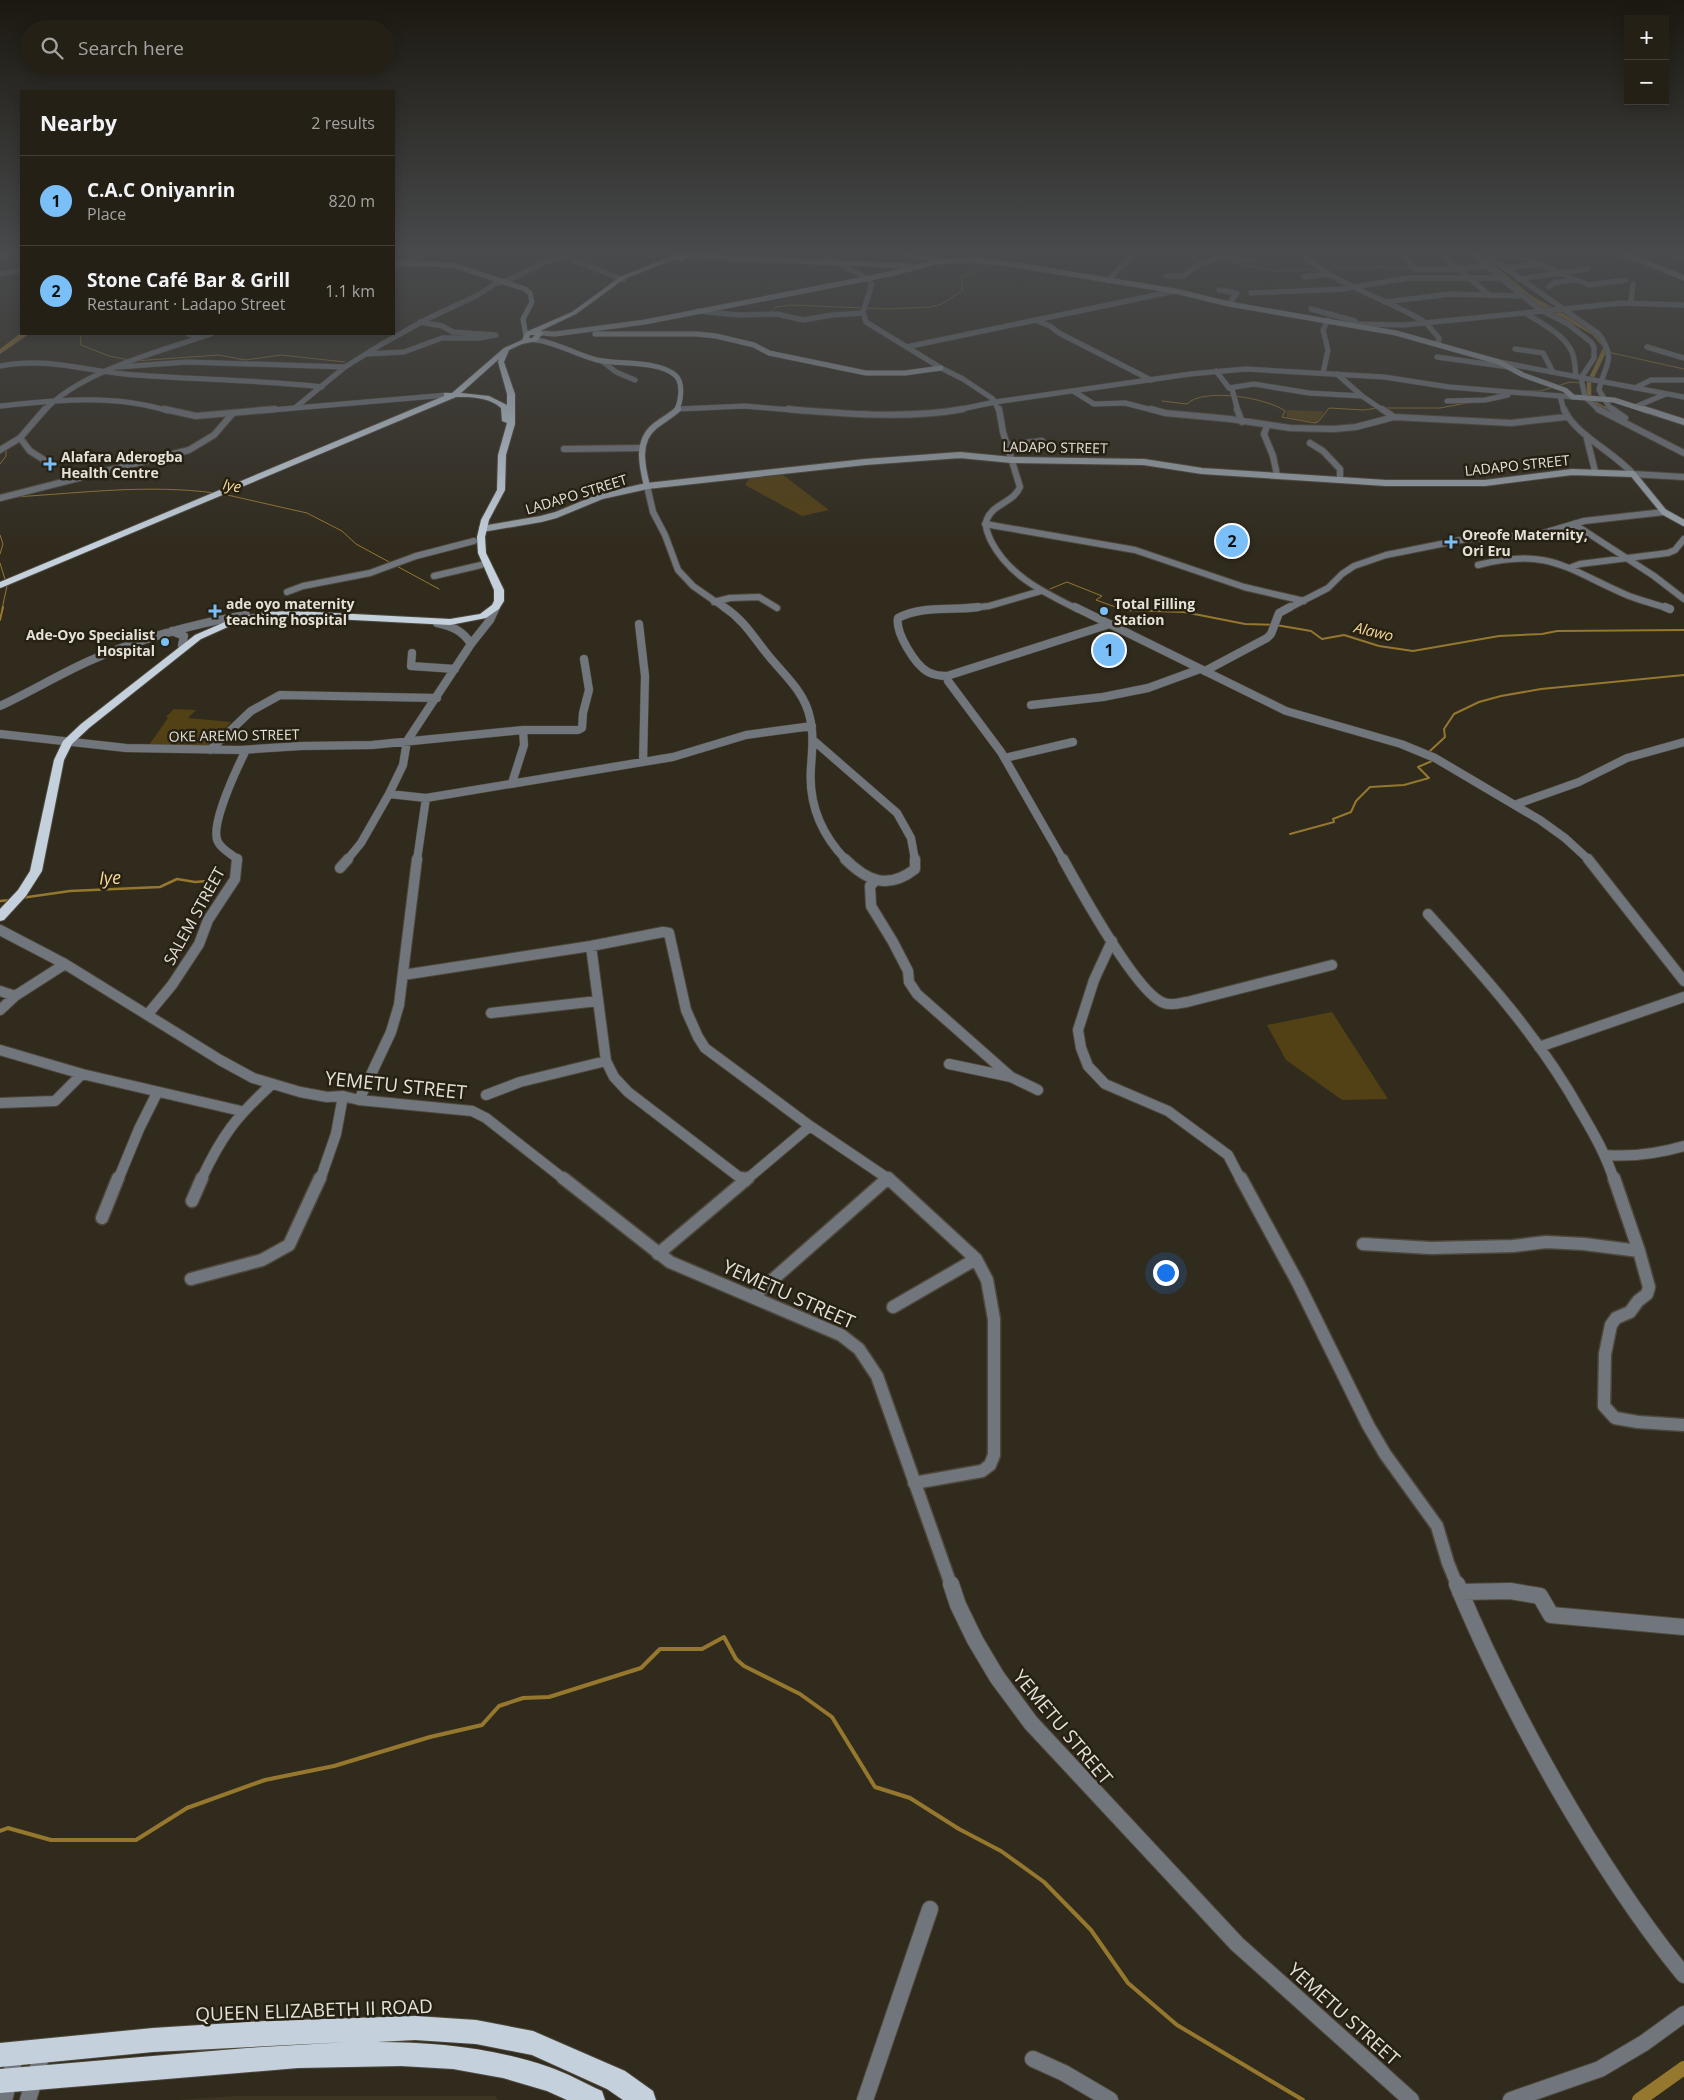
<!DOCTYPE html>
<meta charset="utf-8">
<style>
body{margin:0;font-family:"Open Sans",sans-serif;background:#312d23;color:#f1f3f6}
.controls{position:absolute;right:15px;top:15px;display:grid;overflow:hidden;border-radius:0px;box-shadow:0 2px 12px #0003}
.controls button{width:45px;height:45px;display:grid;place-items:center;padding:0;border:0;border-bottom:1px solid #423e35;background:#252016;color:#f1f3f6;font:25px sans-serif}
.you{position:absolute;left:1165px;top:1272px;width:18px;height:18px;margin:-12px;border:4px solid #fff;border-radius:50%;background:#1a73e8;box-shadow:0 0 0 8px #1a73e833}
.badge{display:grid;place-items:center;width:32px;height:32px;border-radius:50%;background:#7abff8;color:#111;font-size:16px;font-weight:700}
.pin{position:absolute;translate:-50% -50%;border:2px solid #fff;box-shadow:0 1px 5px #0006}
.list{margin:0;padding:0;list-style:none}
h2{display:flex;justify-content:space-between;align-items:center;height:65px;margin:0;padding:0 20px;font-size:21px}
h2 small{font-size:16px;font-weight:400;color:#a3a3a1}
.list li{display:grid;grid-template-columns:32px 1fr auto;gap:15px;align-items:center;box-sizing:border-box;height:90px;padding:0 20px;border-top:1px solid #423e35}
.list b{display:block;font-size:19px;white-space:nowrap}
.list p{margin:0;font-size:16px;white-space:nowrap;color:#a3a3a1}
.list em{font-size:16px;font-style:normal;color:#a3a3a1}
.icon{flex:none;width:28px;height:28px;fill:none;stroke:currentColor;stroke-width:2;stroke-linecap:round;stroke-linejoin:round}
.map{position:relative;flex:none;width:1684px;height:2100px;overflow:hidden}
.search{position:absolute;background:#252016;box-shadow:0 2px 12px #0003;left:20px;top:20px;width:375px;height:55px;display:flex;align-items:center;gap:12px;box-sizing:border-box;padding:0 18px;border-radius:28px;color:#a3a3a1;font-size:19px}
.panel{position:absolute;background:#252016;box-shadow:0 2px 12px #0003;left:20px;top:90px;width:375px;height:245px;border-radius:0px}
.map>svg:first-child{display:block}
</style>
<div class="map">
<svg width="1684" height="2100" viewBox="0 0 1684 2100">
<rect width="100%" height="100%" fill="#312b1e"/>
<!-- built -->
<path fill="#3d3421" d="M235 2096H495L498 2100H179Z"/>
<!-- green -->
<path fill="#534116" d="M1286 410 1321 411 1324 412 1317 422 1287 417Z
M783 475 829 510 802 516 745 485 750 477Z
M174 709 196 710 188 718 231 722 210 745H149L168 718 166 717Z
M1332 1012 1388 1099 1342 1100 1286 1060 1267 1025Z"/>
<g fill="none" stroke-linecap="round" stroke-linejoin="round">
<!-- stream-far3 -->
<path stroke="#96772e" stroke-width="1" d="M1609 254 1627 258
M1480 256 1510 257 1548 254
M1644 258 1684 260
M1219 260 1274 271 1319 270
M1325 269 1382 267 1414 269
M769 313 776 307 792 305 888 309 930 307 942 304 963 290 961 277 983 267 999 254
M80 334 81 345 109 356 129 360
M1603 351 1684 369
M134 361 219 355 245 360 281 355 345 362
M1512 391H1541L1570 382 1580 383
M1162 401 1187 404C1203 387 1268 398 1285 411L1282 417 1315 423 1318 422 1329 408 1364 410 1378 408
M1384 408H1440L1472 402
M0 464 6 456V450L4 449
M223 494 307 513 342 531 356 544 439 589
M14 497C82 493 147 484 215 493
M0 535 3 544 0 554
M0 563 7 586 2 609
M1050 589 1067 582 1102 596 1096 600 1121 609"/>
<!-- stream-far2 -->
<path stroke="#96772e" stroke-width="2" d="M1118 607 1125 610 1184 612 1245 624 1276 625 1311 631 1322 639 1344 635 1379 646 1413 651 1499 636 1542 634 1557 631 1684 630
M0 620 3 607
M1290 834 1334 822 1333 819 1351 812 1356 801 1370 787 1404 785 1429 778 1418 767 1432 761 1430 751 1445 737 1444 729 1454 714 1479 702 1501 696 1541 689 1684 675"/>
<!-- stream-far1 -->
<path stroke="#96772e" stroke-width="2.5" d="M21 898 70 891 160 887 177 879 195 882 219 880
M0 901 11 900"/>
<!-- stream -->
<path stroke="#96772e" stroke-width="4" d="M0 1831 8 1828 51 1840H136L187 1808 265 1780 334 1766 430 1737 482 1725 499 1706 523 1698 549 1697 641 1668 660 1649H702L724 1637 736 1659 744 1666 800 1694 832 1717 875 1787 910 1798 959 1829 1001 1851 1044 1882 1091 1930 1128 1983 1177 2025 1303 2100"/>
<!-- canal-far2 -->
<path stroke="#96772e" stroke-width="4.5" d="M1477 254 1529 297 1594 333 1606 347 1589 383V400L1607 411"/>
<!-- canal-far1 -->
<path stroke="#96772e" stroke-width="5" d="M1605 409 1608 411"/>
<!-- canal -->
<path stroke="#96772e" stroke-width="14" d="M1639 2100 1684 2068"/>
<!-- river -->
<path fill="#96772e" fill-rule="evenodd" d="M21 333 29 334 0 354V349Z"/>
<!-- minor-far5 casing -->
<g stroke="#4e483c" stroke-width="6">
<path id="minor-far5" d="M568 254 573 260 624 280
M819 254 867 278
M902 254 943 261
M1402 254 1415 269H1458L1486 266
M1441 254 1489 295
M1471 254 1539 309 1568 324 1591 342 1594 347V358L1581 378 1585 397 1600 411
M1485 254 1599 334C1617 361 1605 363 1599 390L1610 408 1614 411
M1677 254 1684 257
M1223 257 1253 261
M1522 257 1589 285 1626 280
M972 260 983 254
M402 263 424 254
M1504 268 1539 264
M0 274 21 270
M1166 276H1184L1197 265 1223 257 1226 254
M1304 277 1329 274
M1519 279 1588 269
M1549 287 1553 283 1574 280
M1219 290 1237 293 1229 304
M1251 293 1343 289 1408 278H1502
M1384 302 1451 294 1522 296
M1631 302 1633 284
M1311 309 1355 321 1356 323
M698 311 739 315 777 314 803 320 832 315 863 313
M1525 313C1541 323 1564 334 1572 352 1575 359 1575 368 1576 376
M1035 320 1050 326 1059 333 1151 380
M188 334 198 337
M906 347 1175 291
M1647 347 1684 358
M1515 349 1543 353 1553 372
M366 354 404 352 442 338H479L496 335 453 332 442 326 420 322
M1437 357 1509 367
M602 361 616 372 635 380
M0 366C43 357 82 370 124 374 190 380 256 379 322 387
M118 367 187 362 345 367
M1216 371 1229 388 1232 389 1238 411
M1323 373 1328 350 1323 330 1328 320
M1337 374 1362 396 1384 411
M1229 388 1254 384 1309 393 1362 396
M1635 388 1651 380H1684
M1073 391 1094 404 1125 403 1156 411
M1560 396 1564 411
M1447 401 1485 400 1508 395V393
M1637 406 1666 394
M296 407 345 367 382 344 427 319 476 296 495 284 509 280 545 262 567 255
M678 409 745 406 803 411
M952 411 995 402"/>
</g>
<!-- minor-far4 casing -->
<g stroke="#4e483c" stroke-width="8">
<path id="minor-far4" d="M788 409C842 414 910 419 963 409
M1151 409 1165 413 1230 419 1290 428 1334 429 1356 427 1394 417 1511 423 1566 417
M1237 409 1242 422
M1382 409 1394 417
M1564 409C1574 434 1614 452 1633 474L1684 477
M1598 409 1684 453
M1612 409 1625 418
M1267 426 1264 434 1273 456 1277 475
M1586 435 1595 471
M20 438 30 451 49 463
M1310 443 1323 451 1340 469V479
M1007 445 1042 441H1040
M564 449 641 448
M647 486 653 512 665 535 678 570 693 586 726 609
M0 498 189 450 214 435 233 413
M985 524 1135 550 1244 587 1304 601
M1574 524 1654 576 1684 599
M1478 565C1550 547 1566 569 1629 596 1642 601 1656 604 1669 609
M1572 567 1580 564 1668 553 1675 550 1684 539
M434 576 481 565
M287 592 303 586 370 573 416 556 474 541
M714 602 730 598 759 597 777 608
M495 609 496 607
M961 609 989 606 1041 591
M1287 609 1328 588 1342 574 1354 566 1386 555 1466 539 1540 534 1584 521 1664 512"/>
</g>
<!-- minor-far3 casing -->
<g stroke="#4e483c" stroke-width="9">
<path id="minor-far3" d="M496 607 490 620 471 644 407 741 403 765 389 794 426 798 673 757 746 735 812 726
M724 607C744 620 754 638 768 655 784 675 805 692 810 718 814 734 812 751 811 767 808 804 821 834 846 860
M978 607C951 611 924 605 898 618 895 632 915 665 928 672 934 675 940 676 947 676L1110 624
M1665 607 1670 609
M437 623C452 626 463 631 471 644
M639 624 645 676 643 762
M172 631 184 636 182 645
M412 653 411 666 455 669
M1205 671 1267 638 1271 634 1279 613 1290 607
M947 676 948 681 1001 752 1063 860
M1031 705 1103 697 1148 688 1200 669
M0 706C30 692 58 675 89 661 139 639 192 624 246 615
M0 734 126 748 240 750 301 746 372 745 523 730H578L582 728 583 713 589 690 584 659
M813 740 897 813 911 838 915 860
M210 750 251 711 280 695 437 698
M1005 758 1073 742
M512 783 524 745 523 730
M1517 804 1579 782 1627 758 1684 742
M238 860C232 854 222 850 218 842 209 826 238 766 246 750
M347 860 361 843 389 794
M417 860 426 798"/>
</g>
<!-- minor-far2 casing -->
<g stroke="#4e483c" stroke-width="12">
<path id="minor-far2" d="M845 859C867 881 888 890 915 869V859
M1063 859C1079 888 1137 994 1164 1003 1171 1006 1180 1003 1187 1002L1332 965
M340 868 348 859
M875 881 870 886 871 906 893 942 908 971 909 982 917 994 1011 1077
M1428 914C1484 976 1540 1038 1581 1112 1594 1134 1606 1155 1614 1180
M0 930 65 964 220 1060 253 1078 300 1092 327 1097 343 1096 359 1100 472 1111 486 1118 565 1180
M1112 941 1094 980 1078 1030 1081 1048 1088 1066 1105 1084 1168 1111 1228 1155 1241 1180
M591 946 606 1061 614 1077 628 1092 743 1180
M403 975 591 946 663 932 669 933 686 1010 698 1037 705 1048 810 1126 890 1180
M0 991 15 996
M0 1010 15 996 65 964
M491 1013 598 1001
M148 1014 172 985 199 944 208 920 235 879 237 859
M1539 1047 1684 997
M0 1050 82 1074
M949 1064 1011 1077 1038 1090
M486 1095 520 1082 606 1061
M359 1100 391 1032 399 1005 417 859
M0 1103 55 1101 82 1074 241 1111
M1606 1155C1634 1157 1657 1154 1684 1146
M118 1180 139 1129 157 1093
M201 1180C222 1135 236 1117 272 1084
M320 1180 336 1134 343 1096
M746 1180 810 1126
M886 1180 888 1178"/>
</g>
<!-- minor-far1 casing -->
<g stroke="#4e483c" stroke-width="15">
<path id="minor-far1" d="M563 1178 670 1262 841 1335 859 1349 877 1376 951 1585
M742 1178 745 1181
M888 1178 976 1259 987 1280 994 1319V1455L990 1465 982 1471 914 1483
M1241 1178 1298 1283 1368 1425 1385 1454 1437 1526 1448 1563 1457 1585
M1614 1178 1639 1251 1649 1287 1647 1294 1638 1301 1630 1312 1616 1318 1611 1325 1605 1354 1604 1406 1615 1418 1638 1422 1684 1425
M192 1201 202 1178
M102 1218 118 1178
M1363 1244 1431 1248 1513 1246 1546 1242 1584 1244 1639 1251
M658 1254 748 1178
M191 1279 262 1260 289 1245 320 1178
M753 1297 888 1178
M893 1307 976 1259"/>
</g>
<!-- minor casing -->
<g stroke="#4e483c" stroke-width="18">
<path id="minor" d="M951 1584 958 1605 975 1640 997 1677 1031 1723 1237 1944 1411 2100
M1457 1584C1485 1652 1518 1717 1554 1781 1593 1849 1634 1914 1684 1975
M1460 1592 1510 1591 1540 1596 1551 1615 1684 1627
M1033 2059 1064 2073 1110 2100
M4 2100 16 2054
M28 2100 43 2051
M865 2100 930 1909
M1511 2100 1600 2069 1644 2043 1684 2014"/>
</g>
<!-- tertiary-far3 casing -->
<g stroke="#4e483c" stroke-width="6">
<path id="tertiary-far3" d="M1306 254V258C1341 287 1385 298 1423 321 1429 325 1434 333 1439 338L1438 343
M394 267 402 263
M867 278 872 284 863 312 866 322 941 368 963 379 993 399 999 411
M1108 281 1123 264 1136 254
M1353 324 1404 325 1622 303 1684 305
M1499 362 1684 397
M995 402 1190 374 1246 369 1384 377 1449 387 1573 397
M0 406C57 400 113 394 168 411
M44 411C80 371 161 351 211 334
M260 411 447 395"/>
</g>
<!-- tertiary-far2 casing -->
<g stroke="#4e483c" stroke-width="8">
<path id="tertiary-far2" d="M164 409 196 416 275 409
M999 409 1003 432 1020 487C1014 502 993 504 987 519 984 526 988 534 991 541 1009 576 1043 592 1077 609
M0 450 20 438 45 409"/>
</g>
<!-- tertiary-far1 casing -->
<g stroke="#4e483c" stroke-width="9">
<path id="tertiary-far1" d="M1075 607 1286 711 1401 744 1435 758 1540 820 1565 838 1589 860"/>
</g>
<!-- tertiary casing -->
<g stroke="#4e483c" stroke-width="12">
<path id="tertiary" d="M1588 859 1684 981"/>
</g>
<!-- secondary-far1 casing -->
<g stroke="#4e483c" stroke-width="6">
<path id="secondary-far1" d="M1626 254 1684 278
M0 256 9 254
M686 256 909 266
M394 263 453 265 525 289 530 293 532 302 523 319 526 336
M540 333 555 334 645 322 890 274 935 262 972 260 1003 263 1175 291 1229 304 1396 333 1499 362 1523 375 1565 390 1573 397 1614 400 1648 411
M595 334H697L716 336 754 345 769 353 866 373H905L941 368
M535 340C553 341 577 355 597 360 619 365 657 360 675 375 684 382 681 402 676 411"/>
</g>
<!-- secondary casing -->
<g stroke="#4e483c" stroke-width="8">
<path id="secondary" d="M1644 409 1684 422
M647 486C642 466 636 441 655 426 662 420 671 416 678 409
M482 529 541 519 556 515 602 496 647 486 865 462 960 455 1012 460 1144 462 1202 471 1386 483H1485L1572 472 1633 474 1664 512 1684 523"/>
</g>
<!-- trunk casing -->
<g stroke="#4e483c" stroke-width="2">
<path id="trunk" d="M677 254 689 257 682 261 675 259 624 279 576 314 540 331 543 333 537 341 522 344 509 350 504 362 515 394V424L506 455 505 490 489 520 485 537 486 553 504 590V601L499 609 486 618 450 625 295 617 265 618 239 622 201 639 89 728 72 744 64 760 42 871 26 896 4 920 0 921V909L18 890 30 871 54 760 63 741 81 724 195 635 234 618 265 612 295 611 450 619 480 614 492 605 494 601V590L478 553 477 537 481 520 497 490 498 455 507 423 502 421 501 408C489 397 471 397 456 397L3 587 0 588V582L444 396V393H452L504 348 522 340 526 332 572 312 620 277ZM530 335H535L532 338H529ZM499 359 498 362 507 394V405L489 396 461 393Z
M415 2016 476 2020 533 2031 625 2071 653 2091 656 2100H623L607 2089 532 2055 476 2044 415 2040 377 2042C436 2042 493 2048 549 2067 567 2073 584 2083 602 2091L605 2100H567L547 2091 503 2078 453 2069 401 2066 298 2068 0 2093V2069L247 2048 348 2042 153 2052 0 2067V2043L153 2028 265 2021Z"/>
</g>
<!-- minor-far5 -->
<use href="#minor-far5" stroke="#71767c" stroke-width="5"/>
<!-- minor-far4 -->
<use href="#minor-far4" stroke="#71767c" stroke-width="6"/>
<!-- minor-far3 -->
<use href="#minor-far3" stroke="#71767c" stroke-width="8"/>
<!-- minor-far2 -->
<use href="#minor-far2" stroke="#71767c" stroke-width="10"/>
<!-- minor-far1 -->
<use href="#minor-far1" stroke="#71767c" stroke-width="12"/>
<!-- minor -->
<use href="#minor" stroke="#71767c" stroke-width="16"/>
<!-- tertiary-far3 -->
<use href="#tertiary-far3" stroke="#71767c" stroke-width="5"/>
<!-- tertiary-far2 -->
<use href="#tertiary-far2" stroke="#71767c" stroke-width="6"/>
<!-- tertiary-far1 -->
<use href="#tertiary-far1" stroke="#71767c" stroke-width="8"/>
<!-- tertiary -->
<use href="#tertiary" stroke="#71767c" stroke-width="10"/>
<!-- secondary-far1 -->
<use href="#secondary-far1" stroke="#98a1a9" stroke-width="5"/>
<!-- secondary -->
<use href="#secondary" stroke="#98a1a9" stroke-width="6"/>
<!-- trunk -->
<use href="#trunk" fill="#c4d1dd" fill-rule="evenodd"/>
</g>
<!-- sky -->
<linearGradient id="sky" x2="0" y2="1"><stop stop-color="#1b1810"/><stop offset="0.46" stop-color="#484a4c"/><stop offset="1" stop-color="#484a4c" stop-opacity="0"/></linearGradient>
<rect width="1684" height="548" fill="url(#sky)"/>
<!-- markers -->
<g fill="#7abff8" stroke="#272114" stroke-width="2">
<path d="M47.5 456.5h5v5h5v5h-5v5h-5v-5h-5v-5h5z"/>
<path d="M1448.5 534.5h5v5h5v5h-5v5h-5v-5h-5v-5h5z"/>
<path d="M212.5 603.5h5v5h5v5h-5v5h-5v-5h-5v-5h5z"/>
<circle cx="1104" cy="611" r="5"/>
<circle cx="165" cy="642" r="5"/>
</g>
<g text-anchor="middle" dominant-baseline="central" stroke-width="5" stroke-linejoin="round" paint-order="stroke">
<!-- far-street labels -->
<g font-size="14" fill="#e4e1d8" stroke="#272114">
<text transform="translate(1055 447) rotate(1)">LADAPO STREET</text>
<text transform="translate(1517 465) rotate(-6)">LADAPO STREET</text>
<text transform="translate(576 494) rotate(-17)">LADAPO STREET</text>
<text transform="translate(234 735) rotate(-1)">OKE AREMO STREET</text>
</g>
<!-- far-poi labels -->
<g font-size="14" font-weight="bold" fill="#e4e1d8" stroke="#272114" text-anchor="start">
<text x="61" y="456">Alafara Aderogba<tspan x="61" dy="16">Health Centre</tspan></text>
<text x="1462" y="534">Oreofe Maternity,<tspan x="1462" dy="16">Ori Eru</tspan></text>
<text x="226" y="603">ade oyo maternity<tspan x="226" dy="16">teaching hospital</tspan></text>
<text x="1114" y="603">Total Filling<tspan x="1114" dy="16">Station</tspan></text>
<text x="155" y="634" text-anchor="end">Ade-Oyo Specialist<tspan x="155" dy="16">Hospital</tspan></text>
</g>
<!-- far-water labels -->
<g font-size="15" font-style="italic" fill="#f8d996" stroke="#272114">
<text transform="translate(232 485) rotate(10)">Iye</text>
<text transform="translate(1374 631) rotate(13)">Alawo</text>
</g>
<!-- street labels -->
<g font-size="16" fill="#e4e1d8" stroke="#272114">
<text transform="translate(194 916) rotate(-61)">SALEM STREET</text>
</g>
<!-- water labels -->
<g font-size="18" font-style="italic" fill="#f8d996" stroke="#272114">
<text transform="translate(110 877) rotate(-2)">Iye</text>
</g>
<!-- near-street labels -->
<g font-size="19" fill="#e4e1d8" stroke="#272114">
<text transform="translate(396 1085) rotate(6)">YEMETU STREET</text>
<text transform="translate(789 1294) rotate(24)">YEMETU STREET</text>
<text transform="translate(1063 1727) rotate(50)">YEMETU STREET</text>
<text transform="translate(314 2010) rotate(-2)">QUEEN ELIZABETH II ROAD</text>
<text transform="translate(1344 2014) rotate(42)">YEMETU STREET</text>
</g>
</g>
</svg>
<div class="controls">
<button>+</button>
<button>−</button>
</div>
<div class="you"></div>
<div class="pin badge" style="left:1109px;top:650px">1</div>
<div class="pin badge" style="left:1232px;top:541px">2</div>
<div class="search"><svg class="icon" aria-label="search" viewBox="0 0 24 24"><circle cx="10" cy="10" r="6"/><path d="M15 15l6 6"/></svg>Search here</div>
<section class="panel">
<h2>Nearby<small>2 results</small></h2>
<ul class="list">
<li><span class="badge">1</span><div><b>C.A.C Oniyanrin</b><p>Place</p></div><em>820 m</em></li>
<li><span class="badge">2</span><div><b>Stone Café Bar &amp; Grill</b><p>Restaurant · Ladapo Street</p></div><em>1.1 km</em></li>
</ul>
</section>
</div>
